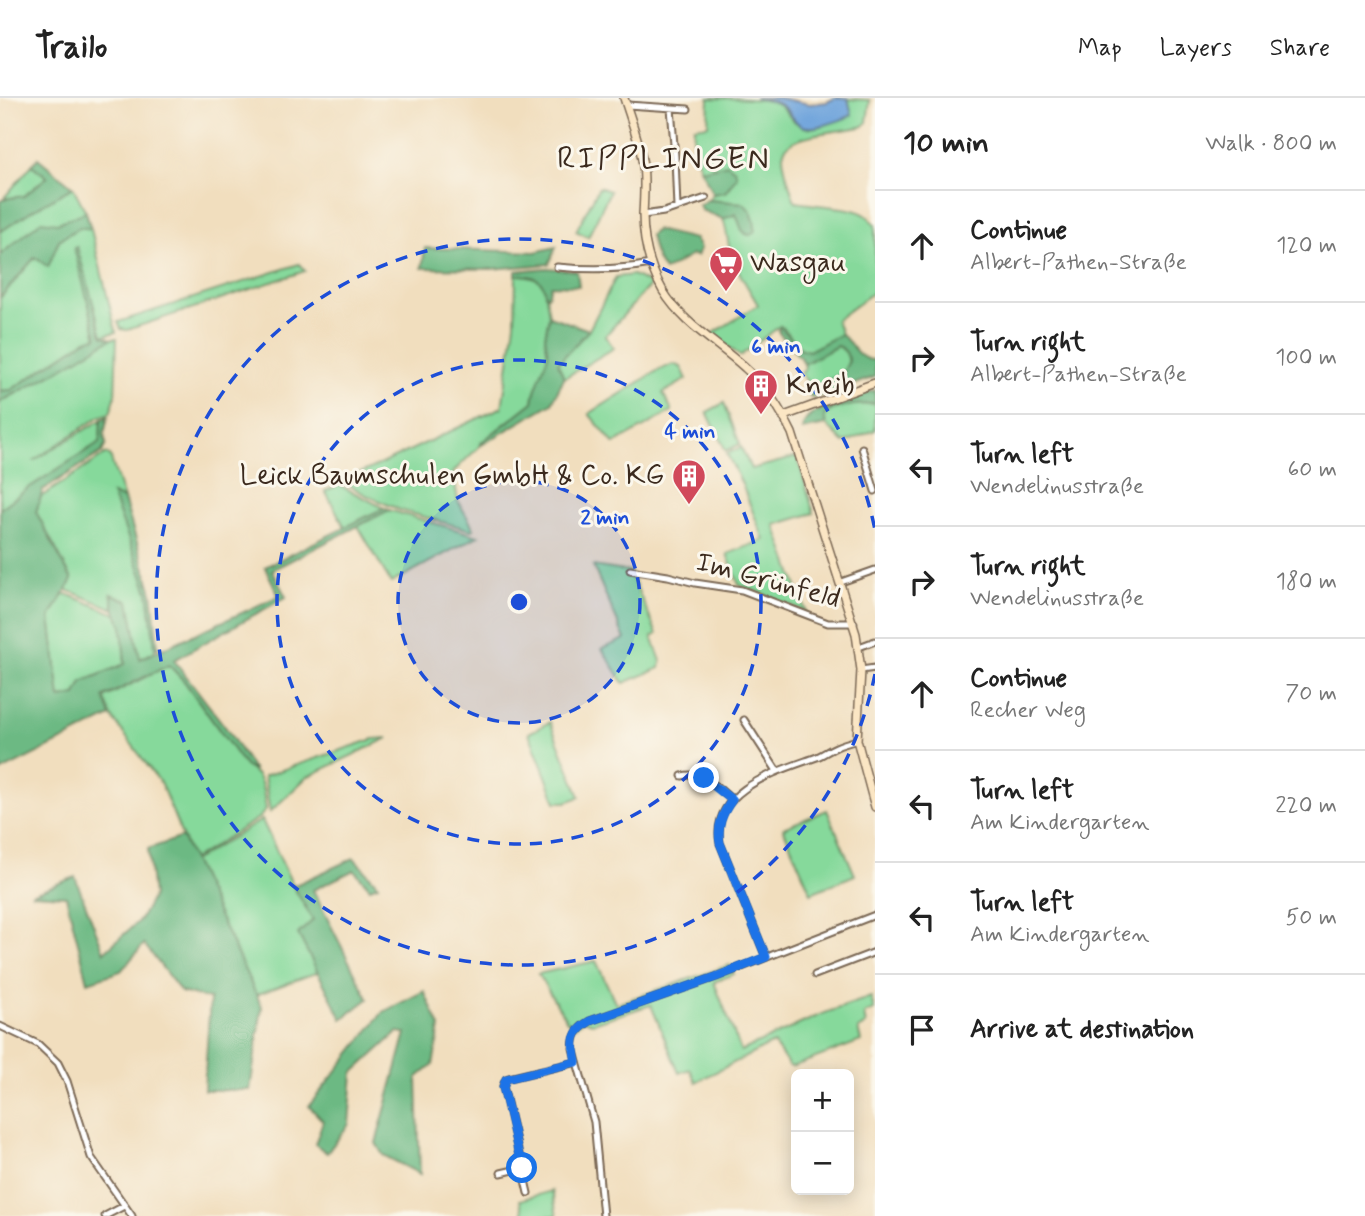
<!DOCTYPE html>
<meta charset="utf-8">
<style>
body{margin:0;font-family:Mynerve,sans-serif;background:#f2f2f2;color:#222}
.controls{position:absolute;right:21px;bottom:21px;display:grid;overflow:hidden;border-radius:10px;box-shadow:0 4px 18px #0003}
.controls button{width:63px;height:63px;display:grid;place-items:center;padding:0;border:0;border-bottom:2px solid #e0e0e0;background:#fff;color:#222;font:35px sans-serif}
.stop{position:absolute;width:21px;height:21px;margin:-16px;border:5px solid #1a73e8;border-radius:50%;background:#fff}
.stop.end{background:#1a73e8;border-color:#fff;box-shadow:0 2px 7px #0008}
.list{margin:0;padding:0;list-style:none}
h2{display:flex;justify-content:space-between;align-items:center;height:91px;margin:0;padding:0 28px;font-size:30px}
h2 small{font-size:23px;font-weight:400;color:#767676}
.list li{display:grid;grid-template-columns:46px 1fr auto;gap:21px;align-items:center;box-sizing:border-box;height:112px;padding:0 28px;border-top:2px solid #e0e0e0}
.list b{display:block;font-size:26px;white-space:nowrap}
.list p{margin:0;font-size:23px;white-space:nowrap;color:#767676}
.list em{font-size:23px;font-style:normal;color:#767676}
.icon{flex:none;width:38px;height:38px;fill:none;stroke:currentColor;stroke-width:2;stroke-linecap:round;stroke-linejoin:round}
.map{position:relative;flex:none;width:875px;height:1118px;overflow:hidden}
header{display:flex;align-items:center;gap:42px;box-sizing:border-box;height:98px;padding:0 35px;background:#fff;border-bottom:2px solid #e0e0e0}
header strong{font-size:33px}
nav{display:flex;gap:38px;margin-inline-start:auto;font-size:24px}
main{display:flex}
aside{flex:1;background:#fff}
.map>svg:first-child{display:block}
</style>
<header>
<strong>Trailo</strong>
<nav><a>Map</a><a>Layers</a><a>Share</a></nav>
</header>
<main>
<div class="map">
<svg width="875" height="1118" viewBox="0 0 875 1118">
<rect width="100%" height="100%" fill="#fbf7ec"/>
<filter id="ink" filterUnits="userSpaceOnUse"><feTurbulence type="fractalNoise" baseFrequency=".0143" numOctaves="2"/><feDisplacementMap in="SourceGraphic" scale="14" xChannelSelector="R" yChannelSelector="G"/><feConvolveMatrix kernelMatrix="1 2 1 2 8 2 1 2 1" color-interpolation-filters="sRGB"/></filter>
<filter id="wash" filterUnits="userSpaceOnUse"><feTurbulence type="fractalNoise" baseFrequency=".00686" numOctaves="4" result="noise"/><feDisplacementMap in="SourceGraphic" scale="28" xChannelSelector="R" yChannelSelector="G"/><feGaussianBlur stdDeviation="1.57" result="paint"/><feColorMatrix in="noise" values="0 0 0 0 0 0 0 0 0 0 0 0 0 0 0 0 0 1.4 0 .05"/><feComposite in="paint" operator="in"/></filter>
<g filter="url(#wash)">
<rect width="100%" height="100%" fill="#f1debe"/>
<!-- green -->
<path fill="#86d99b" stroke="#60825c" stroke-width="2" d="M709 0C729 0 756 0 775 4 784 8 787 17 794 23 798 26 804 30 809 30 820 30 840 21 851 17L848 1 870 2 867 24 864 28C847 34 785 33 783 57 783 69 790 89 794 101L797 104C814 108 855 108 867 118 870 120 872 124 875 127V193L836 222 841 236 809 254 801 251 783 230 780 228 740 258 712 236 758 207C750 192 739 177 733 161 727 148 728 134 723 121L736 116 742 132 746 136 750 137C751 124 754 112 742 105L708 102 713 96 725 94 730 88 714 68 707 72H701L693 50 694 29 708 27Z
M32 67 47 79 24 98 3 101Z
M73 89 86 114 58 125 0 157V134L31 113Z
M599 89 610 93 588 139 576 133Z
M80 129 91 131 116 234 102 238 77 150H75L97 239 86 242 11 292 0 293V200L35 159 48 168 59 142Z
M299 166 305 173 127 232 121 231 118 224Z
M516 177H529L541 183 545 191 549 218 545 239 549 257 535 293 533 304 482 344 480 348 453 374 458 403 474 431 471 432 400 412 366 397 342 383 381 366 502 309 515 226Z
M633 177 651 186 605 238 614 250 564 280 557 265 589 232 616 179Z
M117 240 115 300 110 315 99 319 33 363 101 322 100 344 27 391 0 411V304L54 275 111 241Z
M837 248C843 250 847 253 848 260 851 277 824 284 812 290L801 276 805 270 804 266Z
M673 266 681 269 687 281 663 295 672 313 614 346 589 316 657 273Z
M724 305 740 346 726 353 707 314Z
M875 305V332L844 345 826 327 824 318C835 305 860 308 875 305Z
M741 349 751 371 797 359 814 415 775 427 806 514 758 494 739 487 727 456 764 442 741 384 727 356Z
M106 356 110 358 124 401 113 397 148 494 155 550 154 554 140 561 112 497 114 511 67 492 72 481 36 414 41 399Z
M339 387 384 410 345 429 325 393Z
M389 412 478 438 391 485 358 428Z
M593 468 630 474 657 536 652 539 661 563 660 570 624 585 602 551 625 541Z
M64 495 116 516 122 528 125 566 82 584 76 597 60 600 50 519Z
M169 567 184 583 245 668C265 679 262 691 266 711L260 719 192 762 161 686 111 618 104 600Z
M550 624 580 699 566 704H556L529 635Z
M388 640 307 679 270 714 264 678 374 641Z
M827 712 855 777 811 795 783 730Z
M262 722 293 788 314 822 300 835 318 874 256 897 193 763Z
M596 863 616 906 730 867 734 876 714 884 741 953 822 916 871 899 874 912 864 916 866 927 858 931 861 943 792 969 789 968 773 945 696 984 690 971 679 975 651 907 592 925 583 922 575 929 567 923 538 876Z
M552 1093 557 1118H524L520 1102Z"/>
<!-- forest -->
<path fill="#6cb983" stroke="#547250" stroke-width="2" d="M38 60 73 89 31 113 0 134V104L3 101 24 98 47 79 32 67Z
M727 66 735 72 737 78 725 94 713 96 701 72Z
M708 102 742 105C751 110 756 123 755 133L750 137 746 136 742 132 736 116 723 121 701 112 699 107Z
M86 114 91 131 80 129 59 142 48 169 35 159 0 200V157L41 123 58 125Z
M656 132 695 141 700 150 697 158 692 157 664 173C655 161 653 151 650 137Z
M77 149 102 237 111 241 54 275 0 304V293L11 292 86 242 97 239 74 150Z
M556 149 549 166 491 171 422 170 425 150 535 154Z
M547 170 577 173 579 188 551 187 548 198 545 197C545 180 531 177 516 177V173Z
M549 218 589 232 558 265 564 280 552 305 480 348 482 344 533 304 535 293 548 257 545 239Z
M780 228 801 251 809 253 841 236C853 246 858 263 875 262V279L817 299H811L808 294 809 292 842 276 849 263C847 255 845 251 837 248L804 266 802 262 779 235V230Z
M875 292V305C860 308 834 305 824 318L826 327 802 332C803 327 803 326 806 322 817 308 858 298 875 292Z
M108 318 104 336 106 346 102 354 43 392 36 414 72 482 50 519 60 600 76 597 82 584 125 566 122 528 116 516 111 496 129 503 140 561 279 498 265 469 384 410 389 412 272 472 286 499 174 562 226 630 254 673 245 668 184 583 169 567 104 599 111 618 0 674V411L27 391 100 344 101 322Z
M112 396 124 401 152 495 158 550H155L148 494Z
M182 739 262 909 250 992H204L210 901 181 894 144 846 121 873 88 884 66 798 31 796 75 779 104 854 140 822 153 798 148 751Z
M354 760 378 787 370 790 354 772 313 792 368 901 342 921 298 836 313 822 293 788Z
M424 893 440 929 433 967 417 980 420 1076 383 1057 376 1045 406 935 398 934 353 975 349 1026 327 1055 315 1046 323 1023 309 1008 383 914Z"/>
<!-- water -->
<path fill="#6fa4dc" stroke="#55677d" stroke-width="2" d="M755 0H778L810 6 827 4 835 0H848L852 17C843 22 834 24 825 27 789 36 800 17 777 5 770 2 762 1 755 0Z"/>
</g>
<g filter="url(#ink)">
<g fill="none" stroke-linecap="round" stroke-linejoin="round">
<!-- minor casing -->
<g stroke="#7b6956" stroke-width="9">
<path id="minor" d="M627 7 688 11
M671 10 675 59 677 110
M643 117 664 114 706 100
M557 169C589 172 619 172 651 166
M862 350 875 393
M630 472 668 478 695 485 742 492 828 525H854
M841 484 875 472
M859 549 875 543
M861 572 875 570
M744 622 777 673
M682 678C704 673 717 689 732 702
M766 859 720 745C710 691 779 673 817 659 824 656 829 652 836 649 843 646 850 644 857 642
M815 877 875 854
M0 928 38 946 58 965 67 983 91 1059 132 1118
M501 1075 522 1070
M528 1095 503 988 506 981 509 980 577 964
M105 1118 124 1108
M603 1118 594 1024 573 950C574 936 578 930 590 923L716 879 875 817"/>
</g>
<!-- secondary casing -->
<g stroke="#7b6956" stroke-width="10">
<path id="secondary" d="M624 0C631 22 640 45 643 67 645 83 644 100 643 116 643 142 650 170 663 193 683 226 718 245 745 270 766 288 780 310 792 335L856 536 861 572 857 642 875 709
M784 318 875 285"/>
</g>
<!-- minor -->
<use href="#minor" stroke="#fff" stroke-width="5"/>
<!-- secondary -->
<use href="#secondary" stroke="#fbe6c4" stroke-width="7"/>
</g>
</g>
<g fill="none" stroke-linecap="round" stroke-linejoin="round" filter="url(#ink)">
<!-- route -->
<path stroke="#1a73e8" stroke-width="9" d="M522 1070 503 989 506 981 576 964C572 944 571 934 590 923L716 879 766 859 720 745C717 728 722 716 732 702L704 680"/>
</g>
<!-- distance rings -->
<circle cx="519" cy="504" r="121" fill="#1d4ed8" fill-opacity=".12"/>
<g fill="none" stroke="#1d4ed8" stroke-width="3.5" stroke-dasharray="12 9">
<circle cx="519" cy="504" r="121"/>
<circle cx="519" cy="504" r="242"/>
<path d="M875 576A363 363 0 1 1 875 432"/>
</g>
<!-- icons -->
<defs>
<g id="supermarket-pin" transform="scale(1.75)"><path d="M0 17L-7.5 6A9.5 9.5 0 1 1 7.5 6Z" fill="#d1495b" stroke="#fbf7ec"/><path d="M-6-5.5h2.5l.6 2H6L4.5 2H-2.5L-4.4-4H-6ZM-1.5 3.2a1.3 1.3 0 1 0 .1 0ZM3 3.2a1.3 1.3 0 1 0 .1 0Z" fill="#fff"/></g>
<g id="building-pin" transform="scale(1.75)"><path d="M0 17L-7.5 6A9.5 9.5 0 1 1 7.5 6Z" fill="#d1495b" stroke="#fbf7ec"/><path d="M-4-6H4V6H1V3H-1V6H-4ZM-2.5-4.3h1.7v1.8h-1.7ZM.8-4.3h1.7v1.8H.8ZM-2.5-1h1.7V.8h-1.7ZM.8-1h1.7V.8H.8Z" fill="#fff"/></g>
</defs>
<g fill-rule="evenodd">
<use href="#supermarket-pin" x="726" y="165"/>
<use href="#building-pin" x="761" y="288"/>
<use href="#building-pin" x="689" y="378"/>
</g>
<g text-anchor="middle" dominant-baseline="central" stroke-width="6" stroke-linejoin="round" paint-order="stroke">
<!-- poi labels -->
<g font-size="28" fill="#3b2a1e" stroke="#fbf7ec" text-anchor="start">
<text x="750" y="165">Wasgau</text>
<text x="786" y="288">Kneib</text>
<text x="664" y="378" text-anchor="end">Leick Baumschulen GmbH &amp; Co. KG</text>
</g>
<!-- street labels -->
<g font-size="28" fill="#3b2a1e" stroke="#fbf7ec">
<text transform="translate(768 483) rotate(15)">Im Grünfeld</text>
</g>
<!-- quarter labels -->
<g font-size="32" letter-spacing="2" fill="#3b2a1e" stroke="#fbf7ec">
<text x="664" y="61">RIPPLINGEN</text>
</g>
</g>
<circle cx="519" cy="504" r="10" fill="#1d4ed8" stroke="#fbf7ec" stroke-width="3.5"/>
<g font-size="21" text-anchor="middle" font-weight="bold" fill="#1d4ed8" stroke="#fbf7ec" stroke-width="6" stroke-linejoin="round" paint-order="stroke">
<text x="776" y="255">6 min</text>
<text x="690" y="340">4 min</text>
<text x="605" y="426">2 min</text>
</g>
</svg>
<div class="controls">
<button>+</button>
<button>−</button>
</div>
<div class="stop" style="left:522px;top:1070px"></div>
<div class="stop end" style="left:704px;top:680px"></div>
</div>
<aside>
<h2>10 min<small>Walk · 800 m</small></h2>
<ul class="list">
<li><svg class="icon" aria-label="ahead" viewBox="0 0 24 24"><path d="M12 20V5M6 11l6-6 6 6"/></svg><div><b>Continue</b><p>Albert-Pathen-Straße</p></div><em>120 m</em></li>
<li><svg class="icon" aria-label="right" viewBox="0 0 24 24"><path d="M7 20v-9h11M14 6l5 5-5 5"/></svg><div><b>Turn right</b><p>Albert-Pathen-Straße</p></div><em>100 m</em></li>
<li><svg class="icon" aria-label="left" viewBox="0 0 24 24"><path d="M17 20v-9H6M10 6l-5 5 5 5"/></svg><div><b>Turn left</b><p>Wendelinusstraße</p></div><em>60 m</em></li>
<li><svg class="icon" aria-label="right" viewBox="0 0 24 24"><path d="M7 20v-9h11M14 6l5 5-5 5"/></svg><div><b>Turn right</b><p>Wendelinusstraße</p></div><em>180 m</em></li>
<li><svg class="icon" aria-label="ahead" viewBox="0 0 24 24"><path d="M12 20V5M6 11l6-6 6 6"/></svg><div><b>Continue</b><p>Recher Weg</p></div><em>70 m</em></li>
<li><svg class="icon" aria-label="left" viewBox="0 0 24 24"><path d="M17 20v-9H6M10 6l-5 5 5 5"/></svg><div><b>Turn left</b><p>Am Kindergarten</p></div><em>220 m</em></li>
<li><svg class="icon" aria-label="left" viewBox="0 0 24 24"><path d="M17 20v-9H6M10 6l-5 5 5 5"/></svg><div><b>Turn left</b><p>Am Kindergarten</p></div><em>50 m</em></li>
<li><svg class="icon" aria-label="arrive" viewBox="0 0 24 24"><path d="M6 21V4h12l-3 4 3 4H6"/></svg><div><b>Arrive at destination</b></div></li>
</ul>
</aside>
</main>
